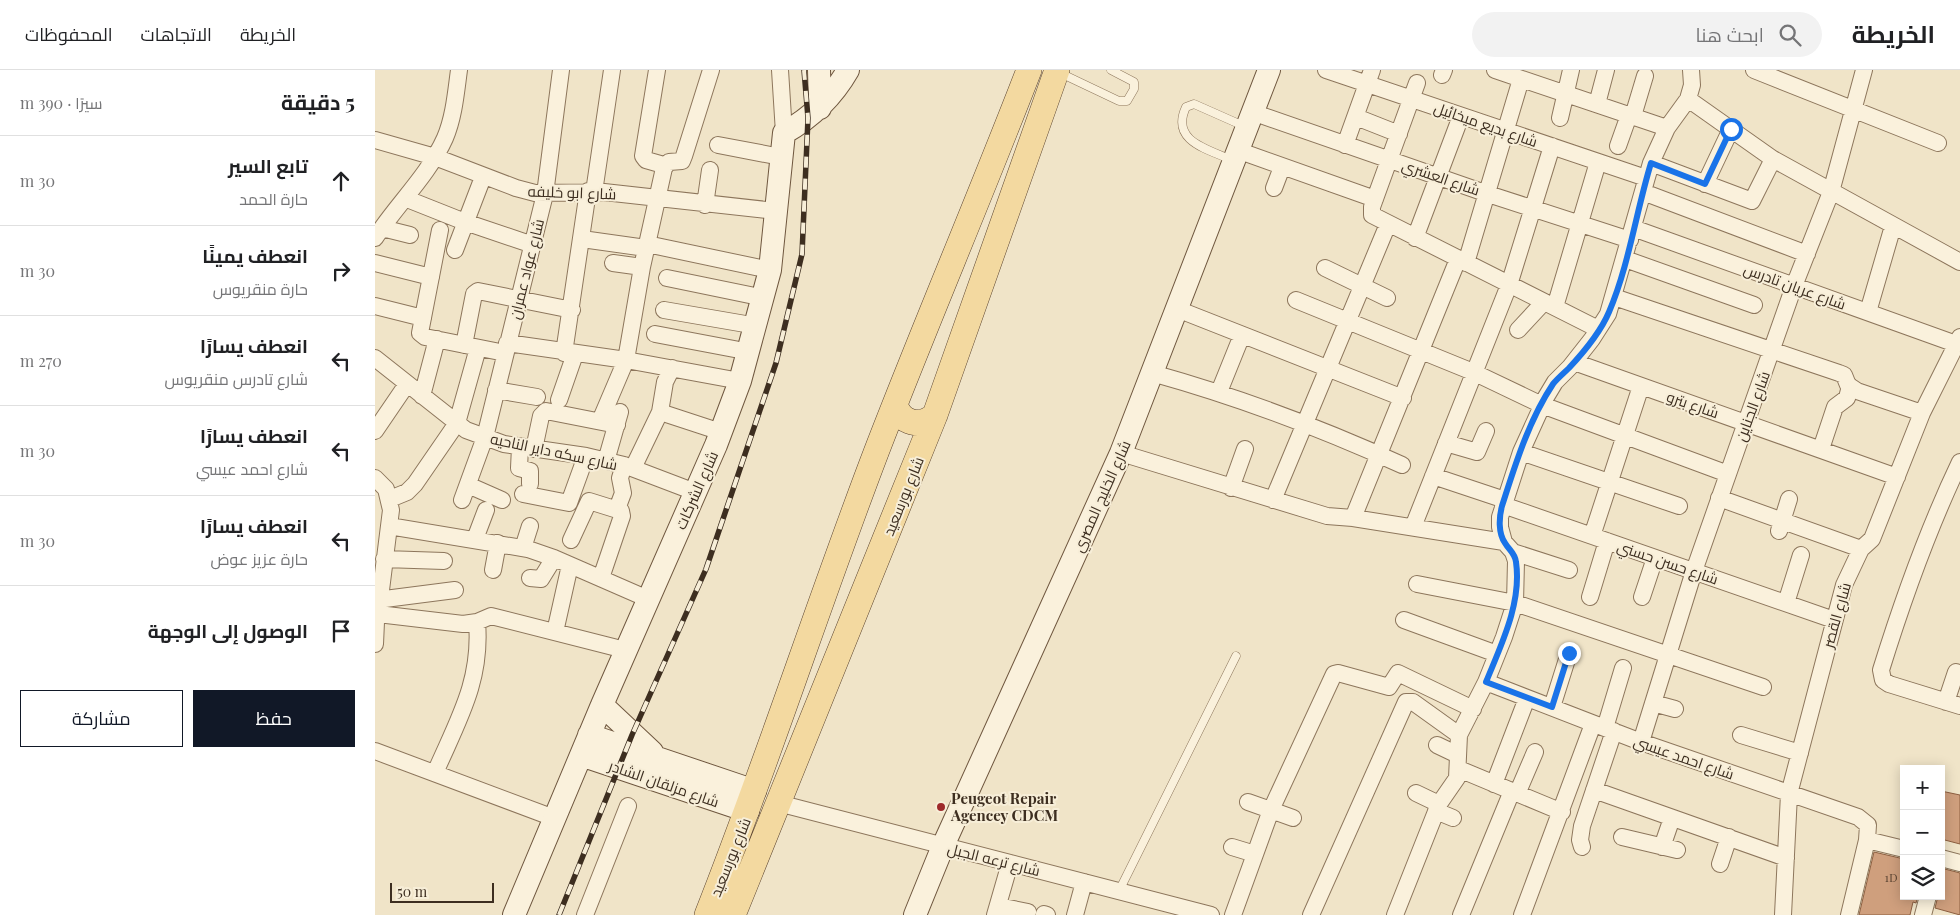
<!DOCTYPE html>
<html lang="ar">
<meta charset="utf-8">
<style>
body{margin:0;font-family:"Playfair Display",Cairo,serif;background:#f2f2f2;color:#202124;direction:rtl}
.controls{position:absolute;right:15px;bottom:15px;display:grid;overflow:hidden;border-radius:0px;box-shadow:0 2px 12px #0003}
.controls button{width:45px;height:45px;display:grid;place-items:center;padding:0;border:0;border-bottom:1px solid #e0e0e0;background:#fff;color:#202124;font:25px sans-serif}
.scale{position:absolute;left:15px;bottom:12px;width:104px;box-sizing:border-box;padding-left:5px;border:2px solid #3d2e20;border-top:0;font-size:14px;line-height:18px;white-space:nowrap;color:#3d2e20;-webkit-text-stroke:4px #f7eed8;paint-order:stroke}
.stop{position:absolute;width:15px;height:15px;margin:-11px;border:4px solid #1a73e8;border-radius:50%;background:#fff}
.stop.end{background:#1a73e8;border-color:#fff;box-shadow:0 1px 5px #0008}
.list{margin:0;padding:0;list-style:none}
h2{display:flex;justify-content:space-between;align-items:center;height:65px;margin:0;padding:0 20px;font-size:21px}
h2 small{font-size:16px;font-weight:400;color:#757577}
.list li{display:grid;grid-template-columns:32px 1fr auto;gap:15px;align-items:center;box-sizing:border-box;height:90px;padding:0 20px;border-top:1px solid #e0e0e0}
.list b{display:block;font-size:19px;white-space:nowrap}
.list p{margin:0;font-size:16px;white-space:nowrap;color:#757577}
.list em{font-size:16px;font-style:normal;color:#757577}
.actions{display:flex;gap:10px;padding:15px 20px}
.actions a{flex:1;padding:11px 0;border:1px solid #111827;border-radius:0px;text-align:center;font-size:18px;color:#111827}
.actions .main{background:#111827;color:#fff}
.icon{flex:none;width:28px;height:28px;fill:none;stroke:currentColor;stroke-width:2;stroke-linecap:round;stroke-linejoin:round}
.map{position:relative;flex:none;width:1585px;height:845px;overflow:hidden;direction:ltr}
header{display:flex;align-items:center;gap:30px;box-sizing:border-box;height:70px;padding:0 25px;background:#fff;border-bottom:1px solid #e0e0e0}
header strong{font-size:24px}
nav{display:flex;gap:28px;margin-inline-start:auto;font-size:18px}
.search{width:350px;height:45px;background:#f2f2f2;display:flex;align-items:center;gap:12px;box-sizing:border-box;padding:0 18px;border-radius:28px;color:#757577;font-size:19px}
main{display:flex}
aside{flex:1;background:#fff}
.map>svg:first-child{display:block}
</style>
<header>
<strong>الخريطة</strong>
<div class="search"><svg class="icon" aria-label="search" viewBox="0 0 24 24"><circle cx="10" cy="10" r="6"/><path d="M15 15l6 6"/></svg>ابحث هنا</div>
<nav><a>الخريطة</a><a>الاتجاهات</a><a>المحفوظات</a></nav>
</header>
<main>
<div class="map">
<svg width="1585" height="845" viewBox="0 0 1585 845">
<rect width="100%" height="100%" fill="#f0e4c8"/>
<!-- building -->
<path fill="#cf9f7d" stroke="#8d5f41" d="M1566 721 1585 725V774L1566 769Z
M1499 782 1529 789V826H1543L1541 833 1538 832 1535 845H1484Z
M1566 798 1585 803V845L1560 838 1563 826H1566Z"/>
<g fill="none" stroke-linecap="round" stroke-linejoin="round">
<!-- lane casing -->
<g stroke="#8d765c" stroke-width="9">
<path id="lane" d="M685 3 744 31H752L759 19V12L736 0
M857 90C832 79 795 71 811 37L819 34 871 57
M744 821 861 586"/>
</g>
<!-- street casing -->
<g stroke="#8d765c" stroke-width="18">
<path id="street" d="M282 0 268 86 271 90 285 94 289 98
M405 0 409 63
M951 0 1271 108
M1120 0 1292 58
M1379 0 1563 73
M1067 5 1069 0
M1042 13 997 137V145L1223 259
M1313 29 1398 89 1585 192
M1222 34 1231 0
M877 42 1113 124 1255 170
M1258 46 1270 6
M981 47 1024 64
M1185 48 1196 0
M0 70 60 87 141 118 160 123 229 122 401 141
M343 75 406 87
M970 75 997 0
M1243 76 1254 45
M862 80 1000 129
M1276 93 1377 131 1398 89
M1330 114 1356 59
M899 118 907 97
M219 122 237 0
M1268 122 1432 184
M32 129 90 152 158 175
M330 135 335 100
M7 158 35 165
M1258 158 1581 274
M65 160 45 263 50 267 130 283
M0 168C22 134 53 106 70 68 79 47 81 22 84 0
M1040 168 1086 46
M207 169 271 178
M272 174 395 200
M80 180 108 107
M1250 189 1379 235
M0 193 56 207
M238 193 267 197
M1091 193 1146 9
M950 198 1012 228
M292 208 389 228
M1239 227 1464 303 1469 305 1473 315 1482 321 1547 343
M921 230 1098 302 1167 335 1353 404
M0 236 48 248
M1180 237 1223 92
M802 239 1028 328
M289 240 382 256
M1493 242 1518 156
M1143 260 1169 232
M280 264 375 282
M132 273 251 290 365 311
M89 275 99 224 103 221 197 240
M189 283 213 121
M0 288 91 360 129 374 211 386 249 395 320 422
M1199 292 1522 407
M777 303C863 327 946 358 1027 395
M121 320 162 327
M844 322 867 265
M47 326 62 269
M184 330 200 284
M285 342 346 362
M225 351 251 290 267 197 289 98 294 92 307 91 309 86 336 0
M0 361 32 314
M1071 373 1102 382 1111 361
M145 377 144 398 155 401V414
M159 379 166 346 171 341 242 355
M1446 379 1460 337 1472 328 1475 316
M1146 382 1304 436
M746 383 952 446 978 448 1129 472
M231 391 245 342
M1585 392C1553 459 1528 529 1506 600L1508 610 1514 614 1585 636
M258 398 285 342 290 312 297 298
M1058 406 1130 430
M0 408 11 419 16 440 5 528 0 531
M93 415 127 430
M856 418 870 379
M148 424 194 433 211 386
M1344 428 1486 479
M15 429 32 422 40 414 82 353 103 278
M87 430 110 367 170 124 186 0
M898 430 1013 154
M1128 435 1459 550
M242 439 248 423 245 408 249 395
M978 448 1083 189
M14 456 153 479 179 488 273 529
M1038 457 1134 215 1177 76
M1404 461 1414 429
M1217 466 1266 316
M100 469 111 440
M196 470 214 431 246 441 247 446 226 508
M148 478 155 456
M1138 482 1194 500
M9 489 69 491
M118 500 123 473
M155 508 166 509 179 488
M1042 514 1140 533 1388 617
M1215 527 1232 471
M1267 527 1280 488
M1411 533 1426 485
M3 544 88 554 102 552 116 546 250 580
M1029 550 1122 584
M180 562 195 495
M0 574 2 530 80 520
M1111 612 1266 672 1483 747 1493 755 1492 770 1474 845
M1571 632 1581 602
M1278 633 1300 639
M1177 637 1194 583
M1230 658 1248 598
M1366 665 1425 683
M1266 672 1319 501 1353 404 1419 216 1456 122 1489 0
M1062 675 1083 685
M0 681 179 748
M1084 699 1187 742
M60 703C83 650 107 611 102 552
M1119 714 1152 628
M1219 720 1411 788
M1041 723 1064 734
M1142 724 1160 682
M873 732 918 748
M403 733 836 845
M1061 741 1078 748
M1247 767 1302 780
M1492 770 1529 779
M857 777 880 784
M1207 777 1205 770 1207 756 1239 661
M1287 777 1297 748
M1566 788 1585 793
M1345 794 1354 767
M623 836 653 842
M669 844 672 845
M210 845 253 736
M620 845 635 793
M700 845 709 812
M858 845 896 740 959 604 963 603 1014 617 1023 603 1098 639
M936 845 1031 632H1038L1084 665
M1020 845 1064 734 1082 708 1084 665 1111 612 1129 567 1140 533 1141 491 1138 482 1129 472 1125 457V447L1146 382 1171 327 1180 312 1195 297 1217 269 1233 244 1276 93 1292 58 1313 29 1317 15 1316 0
M1086 845 1137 721
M1147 845 1218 654
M1408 845 1414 724 1469 515 1486 479 1497 469 1547 343 1585 267
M1548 845 1553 826"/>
</g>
<!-- secondary casing -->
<g stroke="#6f573f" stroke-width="24">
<path id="secondary" d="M444 0 445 38
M227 635 277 682
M214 665 380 721
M206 685 373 741
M139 845 227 635 341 375 365 311 395 200 409 63C437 47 457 28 473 0
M540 845 568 776 746 383 894 0"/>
</g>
<!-- primary casing -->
<g stroke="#5b4430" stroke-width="26">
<path id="primary" d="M520 335C527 354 545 358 560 345
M332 845C393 691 443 534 502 380 551 253 605 127 654 0
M358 845 560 345 682 0"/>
</g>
<!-- lane -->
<use href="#lane" stroke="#faf1dc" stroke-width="8"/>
<!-- street -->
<use href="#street" stroke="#faf1dc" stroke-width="16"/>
<!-- secondary -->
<use href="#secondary" stroke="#faf1dc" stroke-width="22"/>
<!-- primary -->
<use href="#primary" stroke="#f3d9a0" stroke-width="25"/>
<!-- rail casing -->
<g stroke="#3d2e20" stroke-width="5.5">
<path id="rail" d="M184 845 257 665 331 499 401 293 427 184 433 48 429 0"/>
</g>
<!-- rail -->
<use href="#rail" stroke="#f7eed8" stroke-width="4" stroke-dasharray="11" stroke-linecap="butt"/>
</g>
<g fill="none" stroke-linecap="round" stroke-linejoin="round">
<!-- route -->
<path stroke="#1a73e8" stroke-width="6" d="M1194 583 1177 637 1111 612C1126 575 1147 533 1141 492 1140 483 1134 480 1130 473 1123 463 1124 447 1127 436 1140 395 1154 350 1178 314 1183 308 1189 303 1194 298 1208 283 1226 261 1234 242 1254 195 1261 142 1276 93L1330 114 1356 59"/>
</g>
<!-- markers -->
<circle fill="#9e2a2b" stroke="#f7eed8" stroke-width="2" cx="566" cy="737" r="5"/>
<g text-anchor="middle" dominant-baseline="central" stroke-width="4" stroke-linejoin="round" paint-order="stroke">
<!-- number labels -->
<g font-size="12" fill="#624a37">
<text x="1516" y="807">1D</text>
</g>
<!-- street labels -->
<g font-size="15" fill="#3d2e20" stroke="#f7eed8">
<text transform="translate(1111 54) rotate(19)">شارع بديع ميخائيل</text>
<text transform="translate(1066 107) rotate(19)">شارع العشري</text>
<text transform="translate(197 122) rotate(2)">شارع ابو خليفه</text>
<text transform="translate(151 199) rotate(-76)">شارع عواد عمران</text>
<text transform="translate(1420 216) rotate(20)">شارع عريان تادرس</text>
<text transform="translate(1318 334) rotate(19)">شارع بترو</text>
<text transform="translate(1377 336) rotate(-70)">شارع الجناين</text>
<text transform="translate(179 381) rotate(12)">شارع سكه داير الناحيه</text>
<text transform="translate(321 420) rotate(-66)">شارع الشركات</text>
<text transform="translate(528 426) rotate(-68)">شارع بورسعيد</text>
<text transform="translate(726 426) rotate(-66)">شارع الخليج المصري</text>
<text transform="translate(1293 492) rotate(19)">شارع حسن حسني</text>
<text transform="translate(1461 545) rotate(-74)">شارع القصر</text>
<text transform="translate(1309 687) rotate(19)">شارع احمد عيسي</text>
<text transform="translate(289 713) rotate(19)">شارع مزلقان الشادر</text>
<text transform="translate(355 787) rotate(-68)">شارع بورسعيد</text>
<text transform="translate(619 789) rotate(14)">شارع ترعه الجبل</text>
</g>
<!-- poi labels -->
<g font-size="15" font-weight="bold" fill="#3d2e20" stroke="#f7eed8" text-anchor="start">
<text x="576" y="728">Peugeot Repair<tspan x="576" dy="17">Agencey CDCM</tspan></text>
</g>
</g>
</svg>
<div class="controls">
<button>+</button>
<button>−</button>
<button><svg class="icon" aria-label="layers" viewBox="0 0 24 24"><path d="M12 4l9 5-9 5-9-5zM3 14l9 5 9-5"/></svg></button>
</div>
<div class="scale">50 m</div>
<div class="stop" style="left:1356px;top:59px"></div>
<div class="stop end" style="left:1194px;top:583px"></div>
</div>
<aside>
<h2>5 دقيقة<small>سيرًا · 390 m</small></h2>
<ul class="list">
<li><svg class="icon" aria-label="ahead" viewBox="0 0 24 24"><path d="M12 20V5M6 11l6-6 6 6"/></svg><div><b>تابع السير</b><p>حارة الحمد</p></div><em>30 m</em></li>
<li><svg class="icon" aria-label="right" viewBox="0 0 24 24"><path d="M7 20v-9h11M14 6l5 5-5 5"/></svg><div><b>انعطف يمينًا</b><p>حارة منقريوس</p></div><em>30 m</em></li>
<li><svg class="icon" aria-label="left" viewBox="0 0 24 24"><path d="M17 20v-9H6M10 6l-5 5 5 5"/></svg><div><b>انعطف يسارًا</b><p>شارع تادرس منقريوس</p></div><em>270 m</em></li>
<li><svg class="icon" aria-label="left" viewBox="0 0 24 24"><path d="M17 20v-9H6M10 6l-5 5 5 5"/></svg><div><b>انعطف يسارًا</b><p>شارع احمد عيسي</p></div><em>30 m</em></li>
<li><svg class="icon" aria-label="left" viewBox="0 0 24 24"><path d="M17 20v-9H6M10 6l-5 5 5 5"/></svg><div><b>انعطف يسارًا</b><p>حارة عزيز عوض</p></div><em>30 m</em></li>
<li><svg class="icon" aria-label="arrive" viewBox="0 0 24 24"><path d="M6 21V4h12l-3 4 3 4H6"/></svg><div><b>الوصول إلى الوجهة</b></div></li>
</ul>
<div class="actions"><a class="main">حفظ</a><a>مشاركة</a></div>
</aside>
</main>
